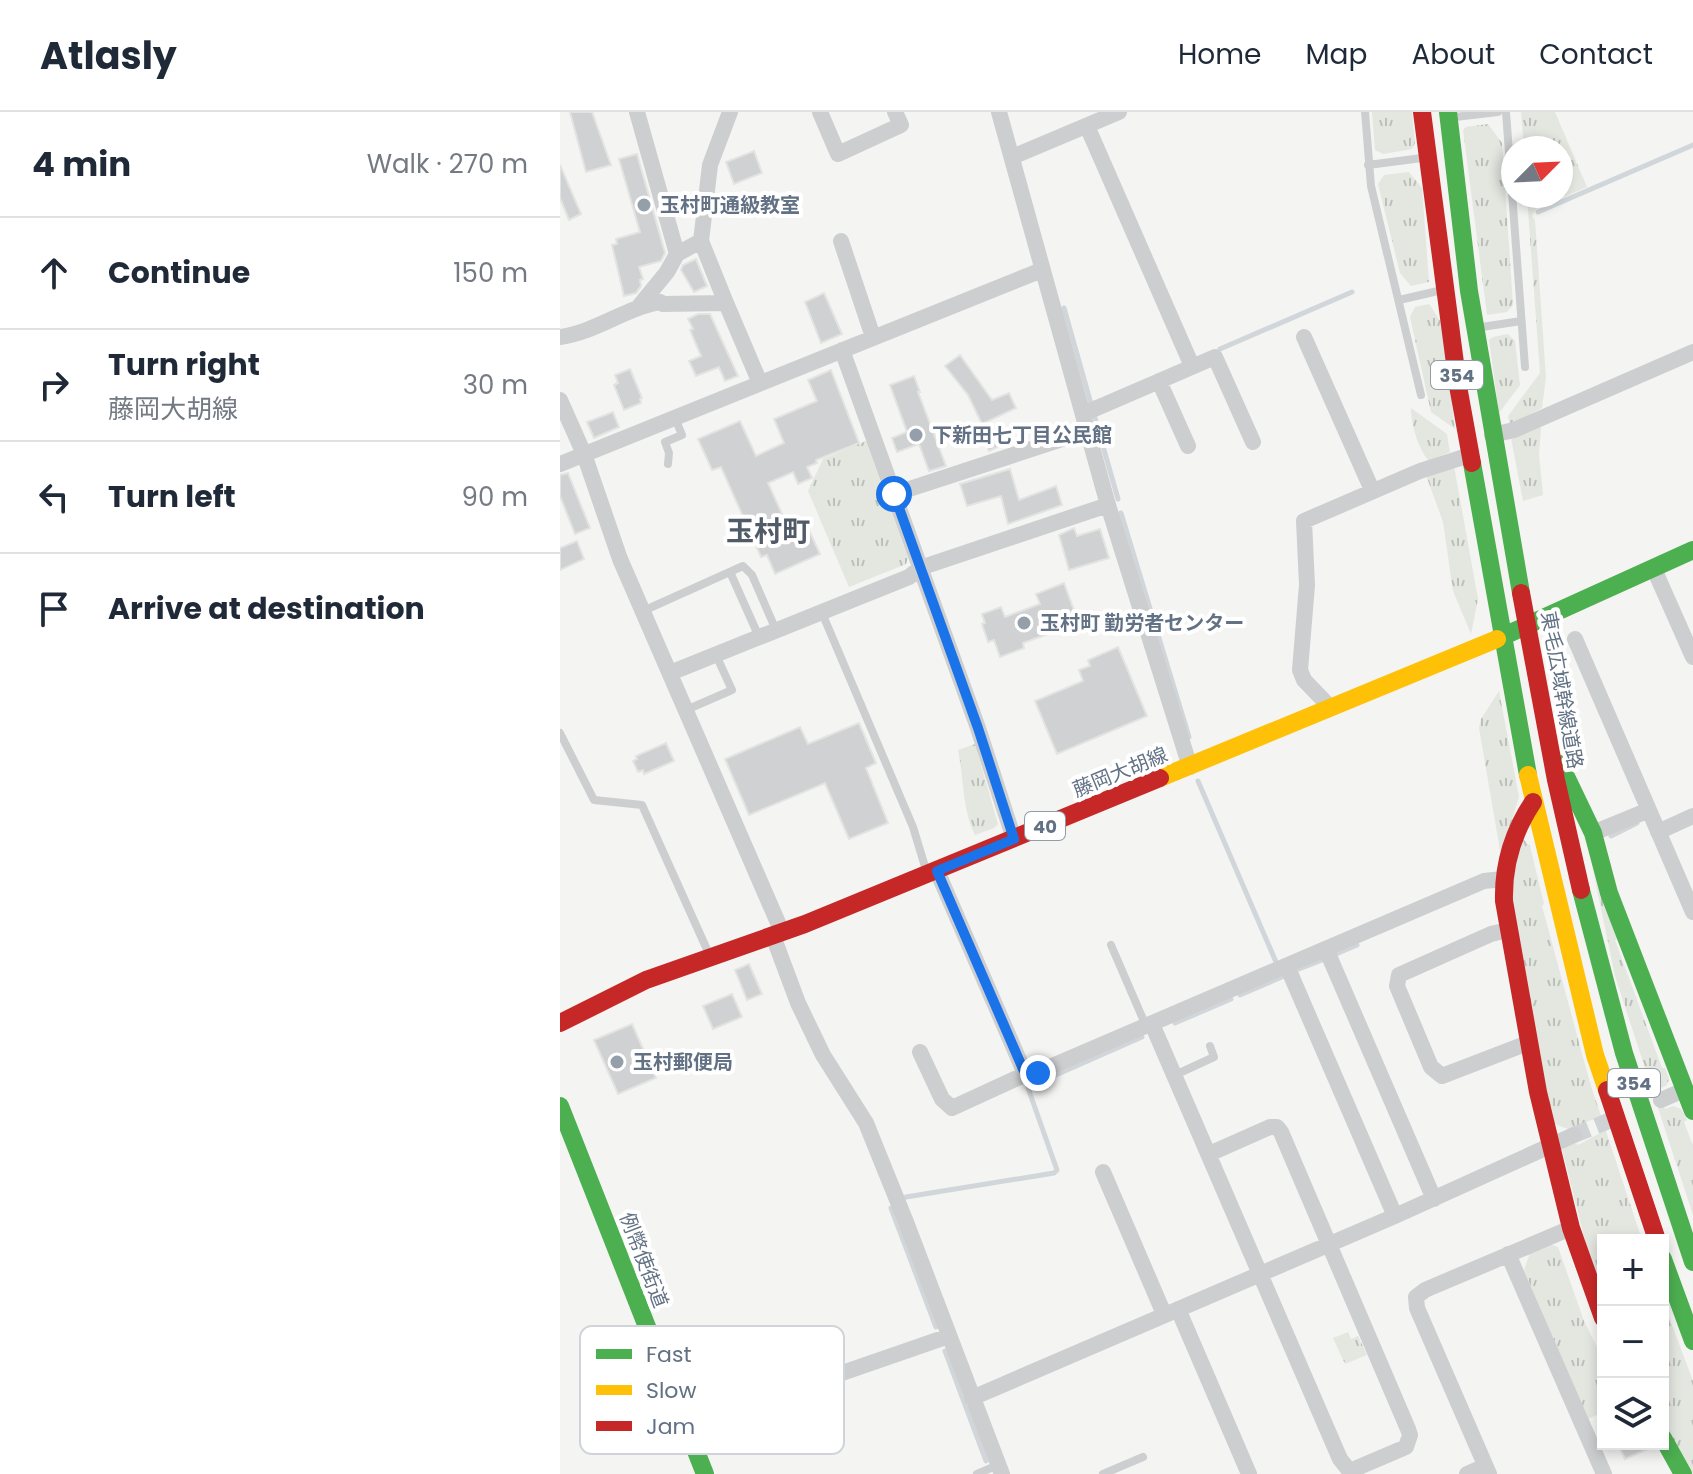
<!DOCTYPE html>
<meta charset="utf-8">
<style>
body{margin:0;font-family:Poppins,"Noto Sans JP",sans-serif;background:#f2f2f3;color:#1f2937}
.controls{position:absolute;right:24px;bottom:24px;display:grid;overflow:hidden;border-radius:0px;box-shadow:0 4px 12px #0003}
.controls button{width:72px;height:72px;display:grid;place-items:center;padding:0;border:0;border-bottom:2px solid #e0e1e3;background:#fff;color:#1f2937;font:40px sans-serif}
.compass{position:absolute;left:941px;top:24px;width:72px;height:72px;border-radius:50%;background:#fff;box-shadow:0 4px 12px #0003;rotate:66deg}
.stop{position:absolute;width:24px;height:24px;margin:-18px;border:6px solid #1a73e8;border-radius:50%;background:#fff}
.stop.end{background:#1a73e8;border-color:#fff;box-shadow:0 2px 8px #0008}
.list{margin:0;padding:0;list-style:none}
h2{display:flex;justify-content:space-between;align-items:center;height:104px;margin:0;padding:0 32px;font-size:34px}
h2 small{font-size:26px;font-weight:400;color:#747a83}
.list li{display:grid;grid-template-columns:52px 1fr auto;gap:24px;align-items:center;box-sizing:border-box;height:112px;padding:0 32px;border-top:2px solid #e0e1e3}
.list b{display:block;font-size:30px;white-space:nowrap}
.list p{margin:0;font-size:26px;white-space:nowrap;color:#747a83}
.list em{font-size:26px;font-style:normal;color:#747a83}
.icon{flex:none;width:44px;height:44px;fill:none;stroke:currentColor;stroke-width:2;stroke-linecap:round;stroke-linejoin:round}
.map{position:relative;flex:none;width:1133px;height:1362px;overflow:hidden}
header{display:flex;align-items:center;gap:48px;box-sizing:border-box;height:112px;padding:0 40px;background:#fff;border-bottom:2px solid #e0e1e3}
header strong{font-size:38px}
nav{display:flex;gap:44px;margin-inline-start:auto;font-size:28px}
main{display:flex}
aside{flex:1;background:#fff}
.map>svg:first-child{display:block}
</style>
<header>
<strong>Atlasly</strong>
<nav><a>Home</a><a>Map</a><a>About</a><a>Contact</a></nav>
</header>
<main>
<aside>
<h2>4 min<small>Walk · 270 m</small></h2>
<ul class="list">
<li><svg class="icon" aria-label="ahead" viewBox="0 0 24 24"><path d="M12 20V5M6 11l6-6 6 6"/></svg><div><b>Continue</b></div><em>150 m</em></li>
<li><svg class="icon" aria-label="right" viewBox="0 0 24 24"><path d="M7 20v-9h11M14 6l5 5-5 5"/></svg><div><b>Turn right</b><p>藤岡大胡線</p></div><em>30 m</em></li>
<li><svg class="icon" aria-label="left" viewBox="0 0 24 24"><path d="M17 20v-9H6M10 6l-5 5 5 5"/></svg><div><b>Turn left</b></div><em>90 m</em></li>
<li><svg class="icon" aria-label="arrive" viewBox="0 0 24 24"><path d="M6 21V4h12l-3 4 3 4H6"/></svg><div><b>Arrive at destination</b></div></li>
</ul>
</aside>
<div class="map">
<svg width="1133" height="1362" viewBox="0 0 1133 1362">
<defs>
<pattern id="grass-tufts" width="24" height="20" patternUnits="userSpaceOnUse" patternTransform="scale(2)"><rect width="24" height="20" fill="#e3e7e0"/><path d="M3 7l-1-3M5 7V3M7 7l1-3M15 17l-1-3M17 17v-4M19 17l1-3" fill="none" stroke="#bbc0bb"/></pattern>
</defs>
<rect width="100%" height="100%" fill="#f4f4f2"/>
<!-- grass -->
<path fill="url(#grass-tufts)" d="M812 0H852L855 31 852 37 823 42 815 38Z
M961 0H995L1027 75 976 97 972 104 975 108 986 266 982 296 950 313 948 304 980 261 967 84H1001V36H964Z
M928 12 942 31 953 193 947 200 927 203 903 18 906 15Z
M849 60 862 76 869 170 851 174 840 161 818 72 824 63Z
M869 192 881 210 895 317 871 300 850 205 855 195Z
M948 222 955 229 960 273 939 301 929 228 933 225Z
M851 296 887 322 890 340 869 349C858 337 851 312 851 296Z
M979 315 981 316 979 342 983 383 963 389 951 326Z
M306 329 348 446 346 452 289 475 248 379 263 347Z
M894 354 918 487 911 522 893 479 883 410 866 363Z
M939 579 959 685 941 744 919 616 921 607Z
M415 632 438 712 434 716 415 723C402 698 404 666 398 638Z
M962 726 970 734 984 792 982 794 1030 971 1082 1128H1043V1185L1032 1156 1002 1037 1016 1031 1018 1033 1042 1020 1037 1006 1013 1015V1019L992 1011 951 788 952 761Z
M1028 734 1057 827 1055 828 1102 956H1105L1109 967 1107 973 1097 978 1105 997 1113 994 1121 997 1127 1008 1124 1010 1133 1034V1103L1055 864Z
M990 1132 998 1135 1024 1209 1043 1247V1300L1028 1307 964 1158 970 1141Z
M1103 1189 1133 1269V1362L1103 1310V1294L1105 1293 1103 1287Z
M788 1220 791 1227 798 1224 807 1243 785 1252 773 1226Z"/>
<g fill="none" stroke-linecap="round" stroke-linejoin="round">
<!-- stream -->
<path stroke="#d0d6da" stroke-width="5" d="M978 100 1133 33
M504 196 531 292 533 291
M660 237 792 180
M535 306 558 387
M561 401 629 625
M638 669 716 850
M1051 724 1077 711
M776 842 797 833
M739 857 762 848
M680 883 724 864
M615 911 671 887
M482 969 582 925
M346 1085 494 1061 497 1058 468 976 470 974
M331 1096 376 1215
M385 1239 426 1349"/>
</g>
<!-- building -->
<path fill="#d0d1d2" stroke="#e3e3e2" stroke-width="2" d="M10 0H32L51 53 26 60Z
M194 39 202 61 174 72 166 50Z
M77 42 105 141 101 149 79 155 83 167 80 168 81 174 76 181 64 184 52 133 57 132 56 127 80 120 59 47Z
M0 53 21 102 9 108 0 86Z
M136 147 147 174 134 180 121 158 123 153Z
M264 181 282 222 261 231 245 190Z
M138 202H150L178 264 165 269 159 255 136 264 129 249 141 244 130 218 133 217 128 207Z
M400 243 432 288 449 281 456 296 422 312 408 283 385 254Z
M70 257 82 286 80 287 81 291 64 298 54 273 58 271 55 263Z
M271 258 299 331 256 348 257 351 247 355 252 366 238 372 233 360 208 371 231 422 247 414 260 442 215 462 207 443 201 445 161 355 152 358 138 327 180 309 196 344 224 331 214 307 257 289 248 268Z
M354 264 360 280H358L386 354 369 359 359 332 337 340 332 326 347 320 330 273Z
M53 300 59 315 34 326 27 310Z
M435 314 444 332 429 339 421 320Z
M450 357 459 388 496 374 502 393 448 412 441 384 407 394 400 372Z
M8 361 30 416 15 422 0 384V363Z
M514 416 517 424 540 417 549 446 509 458 499 423Z
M17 429 24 447 0 458V436Z
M504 471 516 504 504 508 507 515 463 531 464 536 440 545 434 528 428 530 422 512 425 511 422 502 441 495 445 505 480 492 476 482Z
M558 535 587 604 497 642 475 589 523 569 519 558 530 554 528 548Z
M299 611 316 651 306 656 328 711 289 727 265 671 189 703 165 647 240 615 248 632Z
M106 631 114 649 84 662 83 658 78 660 73 649 77 647 76 644Z
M189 852 202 882 187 888 175 858Z
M172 882 182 905 153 917 143 894Z
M72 912 96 966 58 982 34 928Z
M1058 1332H1090L1092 1335 1065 1347Z"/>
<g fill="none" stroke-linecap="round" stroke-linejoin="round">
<!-- street-tunnel -->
<path stroke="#d0d3d6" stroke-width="16" stroke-dasharray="16 8" stroke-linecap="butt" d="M1014 1023 1061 1004"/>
<!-- lane -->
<path stroke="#cdcecf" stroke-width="8" d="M805 0 811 74 861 283
M946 0 965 255
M895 5 938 0
M808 53 862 46
M839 188 878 179
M922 215 961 209
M108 352 109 341 105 330 122 323 115 306
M170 460 199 525
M83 499 183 454 192 463 216 518
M262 501 353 715 366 758
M126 598 172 578 156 543
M0 621 34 688 82 693 149 842
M551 833 586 914
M615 963 654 945 650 934
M417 1362 438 1353
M543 1362 583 1345"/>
<!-- street -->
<path stroke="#cdcecf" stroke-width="16" d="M77 0 117 142 141 129
M260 0 278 42 341 13 335 0
M439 0 548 393 630 655
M527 14 632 254
M452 45 559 0
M281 129 313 225
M166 191 141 129 150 53 170 0
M80 193 107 160 117 142
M0 225C36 220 65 196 100 190L103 192 166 191 200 271
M744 225 812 378
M282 238 418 616 454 727
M599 269 628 334
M0 288 24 342 60 447 222 820
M523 302 655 245 693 330
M932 323 954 318 1133 240
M0 352 482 158
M334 382 527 319
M1094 457 1133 545
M1015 527 1133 800
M110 561 349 465 360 456 548 393
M771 596 744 568 740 558 747 473 744 409 860 359 910 343
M1098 720 1133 704
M1033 721 1089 698
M377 759 463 957 471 963 924 769 943 767
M948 818 931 822 839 863 837 874 871 955 882 964 968 931
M213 824 238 891 263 943 306 1011 346 1110 442 1362
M766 837 874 1087
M727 854 835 1104
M592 912 780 1347 788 1357 792 1358 846 1335 850 1323 848 1317 721 1020 717 1015H710L649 1042
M360 940 382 987 392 996 466 962
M1101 988 1124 978
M543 1060 604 1202
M948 1142 1044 1362
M618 1197 689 1362
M412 1286 835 1104 1014 1023
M129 1323 233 1278 389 1224
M907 1362 925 1354
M929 1362 857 1196 856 1185 865 1178 1011 1116"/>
<!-- fast -->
<path stroke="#4caf50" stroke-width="18" d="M888 0 909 179 961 481
M912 351 968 663
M937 527 1133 438
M1000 652 1033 721 1049 781 1133 999
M1021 778 1064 941 1133 1150
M0 994 145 1362
M1103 1147 1133 1229
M1103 1326 1123 1362"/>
<!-- slow -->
<path stroke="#ffc107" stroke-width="18" d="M968 663 1035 943 1047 978
M600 666 937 527"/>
<!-- jam -->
<path stroke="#c62828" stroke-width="18" d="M862 0 898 274 912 351
M961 481 996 668 1021 778
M973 690C953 720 943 753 944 789L978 980 1011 1116 1043 1206
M0 911 86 868 245 812 600 666
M1047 978 1097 1128"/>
</g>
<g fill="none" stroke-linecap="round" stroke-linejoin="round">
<!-- route -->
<path stroke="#1a73e8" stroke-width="10" d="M334 382 418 616 454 727 377 759 463 957 466 962 478 961"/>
</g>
<!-- markers -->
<g fill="#959faa" stroke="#fff" stroke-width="3">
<circle cx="84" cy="93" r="8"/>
<circle cx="356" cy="323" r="8"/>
<circle cx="464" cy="511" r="8"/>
<circle cx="57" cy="950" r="8"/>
</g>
<g text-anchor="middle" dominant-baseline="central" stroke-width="8" stroke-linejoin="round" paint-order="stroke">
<!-- shield labels -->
<g fill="#fff" stroke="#919ca9" stroke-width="2">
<rect x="871" y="249" width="52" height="28" rx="6"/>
<rect x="465" y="700" width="40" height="28" rx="6"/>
<rect x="1048" y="957" width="52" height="28" rx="6"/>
</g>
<g font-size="18" font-weight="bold" fill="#627184">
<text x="897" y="263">354</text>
<text x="485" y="714">40</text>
<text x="1074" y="971">354</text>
</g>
<!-- poi labels -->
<g font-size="20" font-weight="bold" fill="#627184" stroke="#fff" text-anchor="start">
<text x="100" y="93">玉村町通級教室</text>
<text x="372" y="323">下新田七丁目公民館</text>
<text x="480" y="511">玉村町 勤労者センター</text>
<text x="73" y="950">玉村郵便局</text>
</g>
<!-- street labels -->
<g font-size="20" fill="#627184" stroke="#fff">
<text transform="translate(1002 578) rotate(80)">東毛広域幹線道路</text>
<text transform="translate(560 660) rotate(-22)">藤岡大胡線</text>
<text transform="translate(84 1148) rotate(69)">例幣使街道</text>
</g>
<!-- district labels -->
<g font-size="28" font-weight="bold" fill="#515b68" stroke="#fff">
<text x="208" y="419">玉村町</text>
</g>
</g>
<!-- legend -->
<rect x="20" y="1214" width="264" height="128" rx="12" fill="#fff" stroke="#d0d4da" stroke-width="2"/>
<rect x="36" y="1237" width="36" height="10" fill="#4caf50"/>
<rect x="36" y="1273" width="36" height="10" fill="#ffc107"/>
<rect x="36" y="1309" width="36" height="10" fill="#c62828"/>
<g font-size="22" fill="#627184">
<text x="86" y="1250">Fast</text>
<text x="86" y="1286">Slow</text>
<text x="86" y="1322">Jam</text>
</g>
</svg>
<div class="controls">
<button>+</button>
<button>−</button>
<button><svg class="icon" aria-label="layers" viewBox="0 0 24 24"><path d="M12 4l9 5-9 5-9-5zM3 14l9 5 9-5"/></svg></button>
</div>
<svg class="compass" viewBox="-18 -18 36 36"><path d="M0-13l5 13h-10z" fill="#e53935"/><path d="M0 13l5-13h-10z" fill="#747a83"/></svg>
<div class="stop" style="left:334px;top:382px"></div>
<div class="stop end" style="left:478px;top:961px"></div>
</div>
</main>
